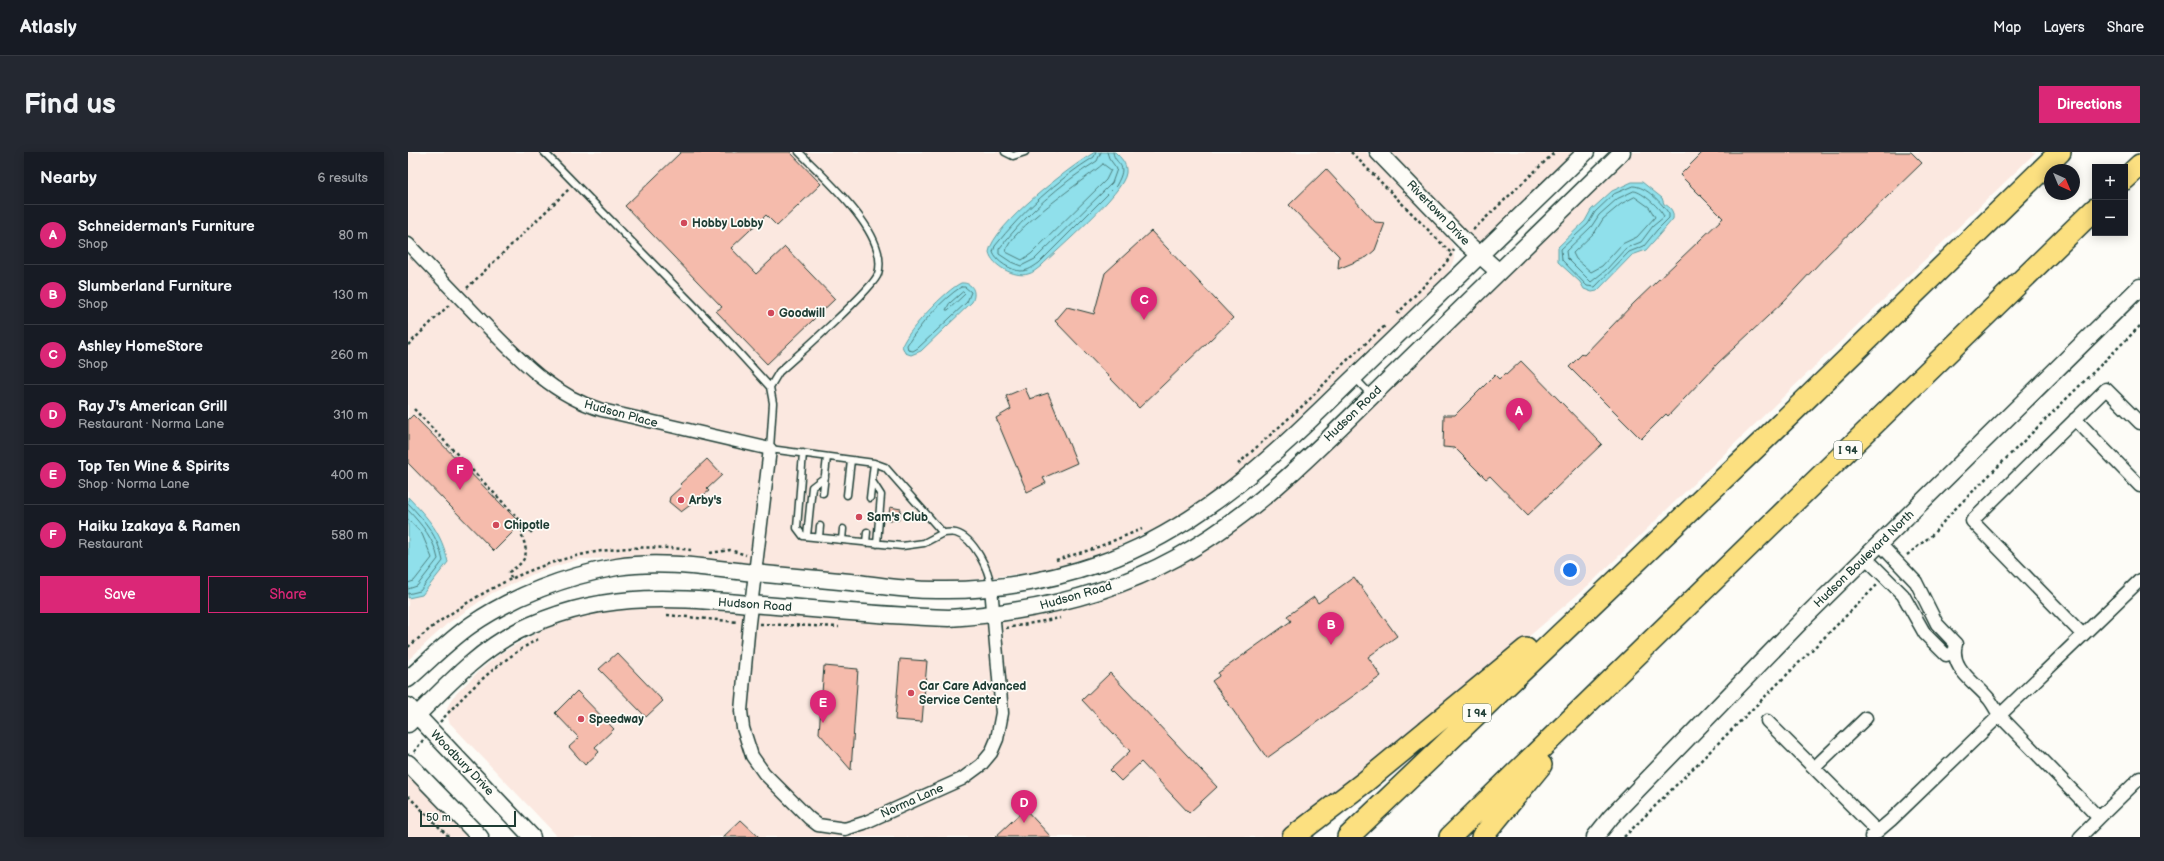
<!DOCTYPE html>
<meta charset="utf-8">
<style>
body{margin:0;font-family:"Balsamiq Sans",sans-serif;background:#242831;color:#f1f3f6}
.controls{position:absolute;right:12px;top:12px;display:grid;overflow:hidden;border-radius:0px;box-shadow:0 2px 10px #0003}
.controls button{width:36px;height:36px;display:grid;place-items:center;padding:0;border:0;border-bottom:1px solid #363941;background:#171b24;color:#f1f3f6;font:20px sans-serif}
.compass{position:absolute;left:1636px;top:12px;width:36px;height:36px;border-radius:50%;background:#171b24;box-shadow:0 2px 10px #0003;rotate:136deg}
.scale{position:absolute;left:12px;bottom:10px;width:96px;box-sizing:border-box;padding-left:4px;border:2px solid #1f3d34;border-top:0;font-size:11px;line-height:14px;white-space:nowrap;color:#1f3d34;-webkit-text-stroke:3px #fdfcf7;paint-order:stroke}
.you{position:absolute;left:1162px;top:418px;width:14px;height:14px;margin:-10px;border:3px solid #fff;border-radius:50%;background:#1a73e8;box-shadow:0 0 0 6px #1a73e833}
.badge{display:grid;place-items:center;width:26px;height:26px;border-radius:50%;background:#db2777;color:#fff;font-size:13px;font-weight:700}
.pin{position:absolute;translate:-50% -33px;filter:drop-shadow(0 1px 2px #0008)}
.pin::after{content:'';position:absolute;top:21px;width:14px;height:12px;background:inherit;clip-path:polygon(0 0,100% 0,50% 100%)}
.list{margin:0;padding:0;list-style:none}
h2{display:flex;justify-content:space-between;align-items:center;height:52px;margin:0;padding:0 16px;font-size:17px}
h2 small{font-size:13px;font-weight:400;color:#9ea1a6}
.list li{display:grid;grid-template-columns:26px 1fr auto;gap:12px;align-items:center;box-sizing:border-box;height:60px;padding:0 16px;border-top:1px solid #363941}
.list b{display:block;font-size:15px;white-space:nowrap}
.list p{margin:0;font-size:13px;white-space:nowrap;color:#9ea1a6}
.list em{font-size:13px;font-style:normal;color:#9ea1a6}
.actions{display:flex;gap:8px;padding:12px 16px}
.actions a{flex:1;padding:9px 0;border:1px solid #db2777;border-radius:0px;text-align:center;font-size:14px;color:#db2777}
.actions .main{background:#db2777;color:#fff}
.map{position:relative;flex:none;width:1732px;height:685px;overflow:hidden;border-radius:0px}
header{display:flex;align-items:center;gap:24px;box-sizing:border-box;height:56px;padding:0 20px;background:#171b24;border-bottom:1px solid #363941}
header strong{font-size:19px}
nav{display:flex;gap:22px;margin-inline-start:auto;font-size:14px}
.intro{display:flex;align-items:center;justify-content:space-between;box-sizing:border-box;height:96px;padding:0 24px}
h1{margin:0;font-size:28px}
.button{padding:10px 18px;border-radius:0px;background:#db2777;color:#fff;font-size:14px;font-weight:700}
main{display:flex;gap:24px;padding:0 24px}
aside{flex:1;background:#171b24;border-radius:0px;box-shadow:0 2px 10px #0003}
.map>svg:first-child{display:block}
</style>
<header>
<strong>Atlasly</strong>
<nav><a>Map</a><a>Layers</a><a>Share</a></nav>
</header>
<div class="intro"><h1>Find us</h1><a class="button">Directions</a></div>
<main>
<aside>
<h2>Nearby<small>6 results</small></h2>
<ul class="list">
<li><span class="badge">A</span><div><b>Schneiderman's Furniture</b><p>Shop</p></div><em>80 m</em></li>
<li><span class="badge">B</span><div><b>Slumberland Furniture</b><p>Shop</p></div><em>130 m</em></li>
<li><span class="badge">C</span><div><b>Ashley HomeStore</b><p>Shop</p></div><em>260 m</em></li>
<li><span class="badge">D</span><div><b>Ray J's American Grill</b><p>Restaurant · Norma Lane</p></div><em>310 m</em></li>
<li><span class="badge">E</span><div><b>Top Ten Wine &amp; Spirits</b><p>Shop · Norma Lane</p></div><em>400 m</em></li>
<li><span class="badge">F</span><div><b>Haiku Izakaya &amp; Ramen</b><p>Restaurant</p></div><em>580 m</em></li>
</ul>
<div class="actions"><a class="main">Save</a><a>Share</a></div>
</aside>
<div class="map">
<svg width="1732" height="685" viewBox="0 0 1732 685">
<rect width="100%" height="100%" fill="#fdfcf7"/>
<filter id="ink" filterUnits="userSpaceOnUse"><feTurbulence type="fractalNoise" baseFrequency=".025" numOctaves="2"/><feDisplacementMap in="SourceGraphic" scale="8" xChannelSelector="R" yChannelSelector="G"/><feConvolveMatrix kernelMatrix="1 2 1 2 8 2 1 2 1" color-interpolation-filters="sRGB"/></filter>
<g filter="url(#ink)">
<!-- built -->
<path fill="#fbe8e0" d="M0 0H958L1042 88 1046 96V107L1040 121 851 304 820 331 769 366 702 398 639 418 547 430 485 428 269 405 172 407 132 419 84 441 39 472 0 508Z
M970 0H1178L1072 103Z
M1225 0H1628L1183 431 1096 506 878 685H150L41 570 39 556 44 546 70 520 93 501 136 477 191 459 223 455H257L504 473 549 474 605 469 653 458 693 447 745 427 774 412 819 384 869 345Z
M0 611 72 685H0Z"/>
<!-- water -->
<path fill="#90e0eb" stroke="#639fa2" d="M687 0H707C713 6 719 11 718 21 716 41 650 97 633 114 629 117 625 121 620 122 607 126 584 114 581 100 585 73 663 14 687 0Z
M1224 30H1234L1254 46 1256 52C1263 55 1266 60 1265 67L1238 98 1224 103 1189 139 1184 140 1176 137 1172 130 1150 110V95L1177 69 1183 58 1204 39Z
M553 131C565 130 569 141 564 150L513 199 503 203 497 201 494 194C500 178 538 138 553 131Z
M0 345C21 367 33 380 40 410L14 443 0 446Z"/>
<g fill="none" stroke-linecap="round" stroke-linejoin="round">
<!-- shore -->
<path stroke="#4c7e7d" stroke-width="1" d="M688 0 686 5C649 28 614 60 587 94L585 100C587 109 604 119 613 119 620 119 625 115 631 111L708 34C722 9 707 15 705 0
M693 0 689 9C652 32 618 62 591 97V102L603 110 613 114 627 107 704 31 709 17 701 6 699 0
M695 12 703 18 698 28 623 102 614 108 598 100C599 79 678 27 695 12Z
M1225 34C1238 34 1254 51 1261 62V66L1249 78 1236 94 1221 100 1187 135 1179 134 1154 108 1153 97 1180 72 1187 60 1206 42Z
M1226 39C1234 39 1254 58 1256 65L1245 74 1233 90 1218 96 1198 118 1183 130 1159 106 1158 99 1183 75 1191 63 1209 47Z
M1227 45 1241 55 1247 65 1229 85 1214 92 1194 114 1183 120 1168 107 1165 101 1187 80 1195 67 1213 52Z
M553 135H557L563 140 559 150 510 196 505 199 500 198 499 193C511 174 534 147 553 135Z
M555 140 557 142 540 158H538L541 152Z
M0 351C17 369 30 384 35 409L12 439 0 442
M0 358C14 373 26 387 30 407L9 434 0 437
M0 367 14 382 24 406 6 429 0 431"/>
</g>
<!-- building -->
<path fill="#f5bbac" stroke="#1f3d34" d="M273 0H382L413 32 369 74 358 63 323 96 348 122 377 95 427 147 359 212 308 159 314 155 217 54Z
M1295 0H1503L1514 11 1418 104 1376 149 1310 211 1260 264 1258 262 1233 287 1161 215 1174 202 1176 203 1226 151 1315 66 1272 23Z
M918 17 967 70 977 71 967 98 959 105 930 117 931 104 881 53Z
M743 79 825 166 731 256 647 169 659 155 686 162 697 121Z
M1113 209 1194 292 1120 363 1082 324 1078 327 1047 296 1035 295 1036 263H1047L1087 223 1091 227 1097 221 1098 223Z
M617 236 622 247 640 241 669 311 635 326 638 331 619 340 588 266 603 257 598 244Z
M5 263 113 372 86 399 0 311V268Z
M299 307 314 323 299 337 301 339 273 360 261 350 262 345 274 334 272 332Z
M482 355 493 357 491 368H480Z
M946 425 989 484 960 505 973 524 859 606 804 529 811 524 810 521 883 469 879 464 906 445 910 451Z
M209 501 255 549 238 565 191 517Z
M492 507 519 509 514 570 487 568Z
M416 514 450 517 443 618 411 581Z
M702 521 809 635 781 661 733 610 713 629 702 618 722 599 674 548Z
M169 539 206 577 187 595 191 600 177 613 161 595 171 586 147 561Z
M617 657 643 685H587Z
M333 668 351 685H315Z"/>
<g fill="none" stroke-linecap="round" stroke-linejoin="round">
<!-- lane casing -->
<g stroke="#1f3d34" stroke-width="9">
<path id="lane" d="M136 0 312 180 362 235 365 251 362 297 466 311 477 315 535 381C539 381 544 380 548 381 566 386 581 418 583 435
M597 0 605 4 617 0
M947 226 963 243
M362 235 371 220C387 206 466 136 470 122 482 82 417 27 391 0
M395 301 389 376 395 384 494 394 516 391 535 381
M464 329 473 343 469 392
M415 341 419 305
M439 343 443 308
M462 346 466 311
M399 384 404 335 417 325
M411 385 412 374
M434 388 435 377
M458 391 459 380"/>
</g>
<!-- street casing -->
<g stroke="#1f3d34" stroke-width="15">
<path id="street" d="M0 92C24 117 48 142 72 167 108 204 143 243 194 258L362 297 341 471 333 559 335 576 344 604 356 621 401 666 410 673 437 677 456 671 554 627 573 613 583 601 589 587 594 561 583 435
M1667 267 1732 334
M1732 271 1698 237 1564 369 1675 483 1732 428
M1472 392 1508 430 1529 472 1548 492C1541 516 1567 530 1581 547 1585 552 1588 558 1591 563L1691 666 1732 626
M1458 406 1495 443 1517 482 1538 503 1546 501
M1359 569 1469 679
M1406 616 1458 566
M1463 685 1483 668 1675 483
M1672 685 1691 666"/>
</g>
<!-- secondary casing -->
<g stroke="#1f3d34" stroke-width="19">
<path id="secondary" d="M970 0 1055 88 1091 120
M0 527C21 509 40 489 63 473 105 444 158 424 209 415 253 408 301 416 346 421 378 424 410 427 442 430 474 434 505 439 538 438 590 438 644 428 693 411 803 373 884 285 966 206 1036 138 1107 69 1178 0
M0 554 124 685
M0 572C34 539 67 501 110 479 194 437 265 446 355 453 417 458 479 464 541 466 619 461 699 444 768 406 850 361 915 292 981 227 1059 151 1136 76 1214 0
M0 611 72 685
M1187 685 1203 665 1400 462 1732 135"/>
</g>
<!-- highway casing -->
<g stroke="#1f3d34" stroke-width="24">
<path id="highway" d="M1717 27 1732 13
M885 685 958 629 1118 497
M940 685 1357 287 1652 0
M1042 685 1687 57
M1074 685 1133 613"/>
</g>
<!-- path -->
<path stroke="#1f3d34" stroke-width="2.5" stroke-dasharray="3 3" stroke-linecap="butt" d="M943 0 1043 101
M1065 78 1147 0
M59 136 162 36
M989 162 1038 111 1046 98
M0 193 42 152
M6 257 126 383
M830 312 901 248 934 213 978 173
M302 401 322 398 338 403
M1499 403 1524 383 1544 360 1732 174
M648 408 685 397 734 377
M103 426 101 420C120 408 121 402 113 381L118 376
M259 463 330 470
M352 472 431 475
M598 476 652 466
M0 495C13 485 24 474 38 465 114 412 191 387 283 398
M32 570C61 537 93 507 132 486
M6 600 15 588
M0 644 41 685
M1216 685 1470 432"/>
<!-- lane -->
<use href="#lane" stroke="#fdfcf7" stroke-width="6"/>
<!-- street -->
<use href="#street" stroke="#fdfcf7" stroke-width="12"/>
<!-- secondary -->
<use href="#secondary" stroke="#fdfcf7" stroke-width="16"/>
<!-- highway -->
<use href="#highway" stroke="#fce080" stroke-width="21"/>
</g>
</g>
<!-- markers -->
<g fill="#d1495b" stroke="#fdfcf7" stroke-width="1.5">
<circle cx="276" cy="71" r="4"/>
<circle cx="363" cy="161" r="4"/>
<circle cx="273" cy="348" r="4"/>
<circle cx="451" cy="365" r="4"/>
<circle cx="88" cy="373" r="4"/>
<circle cx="503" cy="541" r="4"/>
<circle cx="173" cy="567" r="4"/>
</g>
<g text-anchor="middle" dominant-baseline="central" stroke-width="3.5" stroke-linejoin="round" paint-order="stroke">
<!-- shield labels -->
<g fill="#fdfcf7" stroke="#62766e" stroke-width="1">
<rect x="1426" y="289" width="28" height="18" rx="3"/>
<rect x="1055" y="552" width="28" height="18" rx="3"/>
</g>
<g font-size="11" font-weight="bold" fill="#1f3d34">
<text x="1440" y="298">I 94</text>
<text x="1069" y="561">I 94</text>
</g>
<!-- street labels -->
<g font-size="12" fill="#1f3d34" stroke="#fdfcf7">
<text transform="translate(1030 61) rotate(46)">Rivertown Drive</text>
<text transform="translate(213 262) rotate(15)">Hudson Place</text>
<text transform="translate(945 262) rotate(-44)">Hudson Road</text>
<text transform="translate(1456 407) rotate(-44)">Hudson Boulevard North</text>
<text transform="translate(668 444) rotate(-16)">Hudson Road</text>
<text transform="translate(347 453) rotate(4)">Hudson Road</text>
<text transform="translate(54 611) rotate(46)">Woodbury Drive</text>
<text transform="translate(504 649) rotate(-24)">Norma Lane</text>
</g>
<!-- poi labels -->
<g font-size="12" font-weight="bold" fill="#1f3d34" stroke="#fdfcf7" text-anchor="start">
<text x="284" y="71">Hobby Lobby</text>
<text x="371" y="161">Goodwill</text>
<text x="281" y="348">Arby's</text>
<text x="459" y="365">Sam's Club</text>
<text x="96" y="373">Chipotle</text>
<text x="511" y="534">Car Care Advanced<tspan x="511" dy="14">Service Center</tspan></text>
<text x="181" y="567">Speedway</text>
</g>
</g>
</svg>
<div class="controls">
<button>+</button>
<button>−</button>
</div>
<svg class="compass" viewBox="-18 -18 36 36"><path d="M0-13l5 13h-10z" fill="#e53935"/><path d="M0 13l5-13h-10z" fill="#9ea1a6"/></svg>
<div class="scale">50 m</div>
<div class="you"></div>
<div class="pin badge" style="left:1111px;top:279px">A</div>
<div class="pin badge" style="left:923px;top:493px">B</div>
<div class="pin badge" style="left:736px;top:168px">C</div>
<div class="pin badge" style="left:616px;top:671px">D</div>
<div class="pin badge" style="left:415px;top:571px">E</div>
<div class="pin badge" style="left:52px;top:338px">F</div>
</div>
</main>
